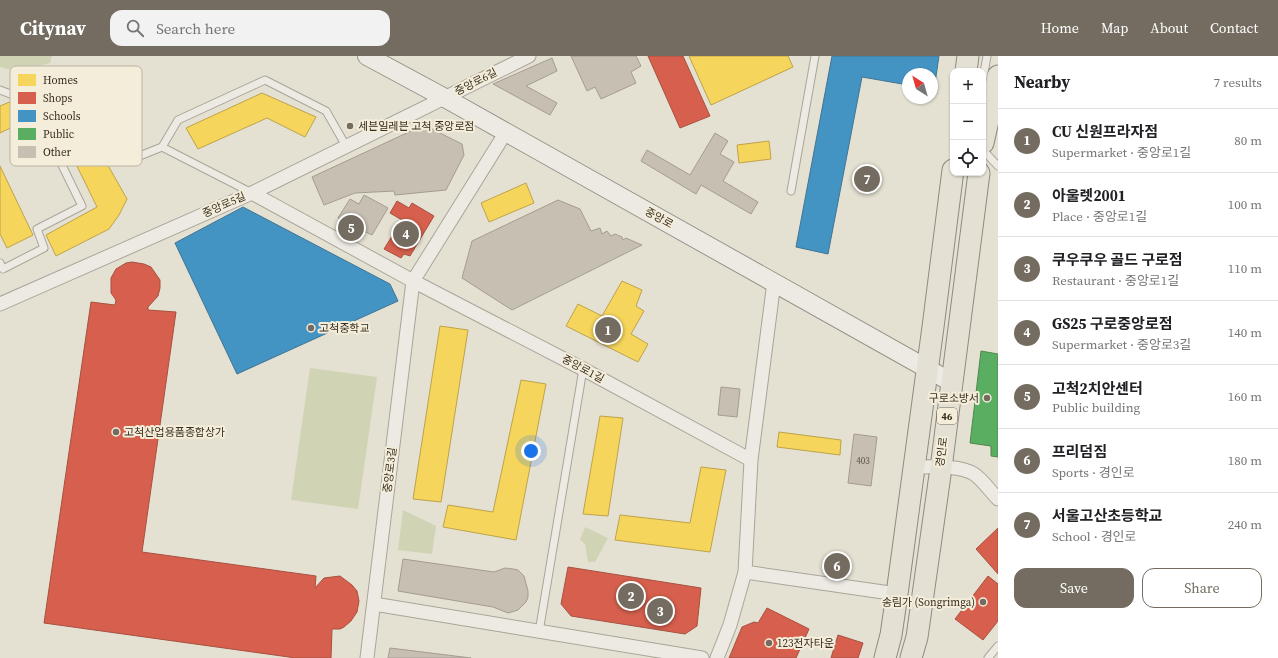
<!DOCTYPE html>
<meta charset="utf-8">
<style>
body{margin:0;font-family:"Source Serif 4","Noto Sans KR",serif;background:#f2f2f2;color:#202124}
.controls{position:absolute;right:12px;top:12px;display:grid;overflow:hidden;border-radius:8px;box-shadow:0 1px 3px #0004}
.controls button{width:36px;height:36px;display:grid;place-items:center;padding:0;border:0;border-bottom:1px solid #e0e0e0;background:#fff;color:#202124;font:20px sans-serif}
.compass{position:absolute;left:902px;top:12px;width:36px;height:36px;border-radius:50%;background:#fff;box-shadow:0 1px 3px #0004;rotate:323deg}
.you{position:absolute;left:531px;top:395px;width:14px;height:14px;margin:-10px;border:3px solid #fff;border-radius:50%;background:#1a73e8;box-shadow:0 0 0 6px #1a73e833}
.badge{display:grid;place-items:center;width:26px;height:26px;border-radius:50%;background:#746c60;color:#fff;font-size:13px;font-weight:700}
.pin{position:absolute;translate:-50% -50%;border:2px solid #fff;box-shadow:0 1px 4px #0006}
.list{margin:0;padding:0;list-style:none}
h2{display:flex;justify-content:space-between;align-items:center;height:52px;margin:0;padding:0 16px;font-size:17px}
h2 small{font-size:13px;font-weight:400;color:#757577}
.list li{display:grid;grid-template-columns:26px 1fr auto;gap:12px;align-items:center;box-sizing:border-box;height:64px;padding:0 16px;border-top:1px solid #e0e0e0}
.list b{display:block;font-size:15px;white-space:nowrap}
.list p{margin:0;font-size:13px;white-space:nowrap;color:#757577}
.list em{font-size:13px;font-style:normal;color:#757577}
.actions{display:flex;gap:8px;padding:12px 16px}
.actions a{flex:1;padding:9px 0;border:1px solid #746c60;border-radius:12px;text-align:center;font-size:14px;color:#746c60}
.actions .main{background:#746c60;color:#fff}
.icon{flex:none;width:22px;height:22px;fill:none;stroke:currentColor;stroke-width:2;stroke-linecap:round;stroke-linejoin:round}
.map{position:relative;flex:none;width:998px;height:602px;overflow:hidden}
header{display:flex;align-items:center;gap:24px;box-sizing:border-box;height:56px;padding:0 20px;background:#746c60;color:#fff}
header strong{font-size:19px}
nav{display:flex;gap:22px;margin-inline-start:auto;font-size:14px}
.search{width:280px;height:36px;background:#f2f2f2;display:flex;align-items:center;gap:10px;box-sizing:border-box;padding:0 14px;border-radius:12px;color:#757577;font-size:15px}
main{display:flex}
aside{flex:1;background:#fff}
.map>svg:first-child{display:block}
</style>
<header>
<strong>Citynav</strong>
<div class="search"><svg class="icon" aria-label="search" viewBox="0 0 24 24"><circle cx="10" cy="10" r="6"/><path d="M15 15l6 6"/></svg>Search here</div>
<nav><a>Home</a><a>Map</a><a>About</a><a>Contact</a></nav>
</header>
<main>
<div class="map">
<svg width="998" height="602" viewBox="0 0 998 602">
<rect width="100%" height="100%" fill="#e4e0d2"/>
<!-- green -->
<path fill="#d1d3b5" d="M0 0H52L50 7 18 16 0 11Z
M310 312 377 321 358 453 291 444Z
M403 454 436 470 432 498 398 494Z
M585 471 608 482 595 506H588L585 488 580 484Z"/>
<!-- homes -->
<path fill="#f6d55c" stroke="#bda34b" d="M689 0H788L793 11 711 49Z
M262 37 316 61 305 81 267 62 198 93 186 72Z
M12 45 23 66 0 77V50Z
M769 85 771 103 739 107 737 89Z
M97 90 127 143 119 159 109 173 56 200 46 179 97 151 73 102Z
M0 110 33 179 7 192 0 178Z
M526 127 534 147 489 166 481 147Z
M622 225 642 234 636 250 644 255 631 278 648 288 638 306 566 270 578 248 602 260Z
M440 270 468 274 441 446 413 443Z
M521 324 546 328 516 484 443 471 448 449 493 456Z
M600 360 623 362 608 460 583 458Z
M779 376 841 384 840 399 777 391Z
M701 411 726 414 710 496 615 484 620 459 690 467Z"/>
<!-- shops -->
<path fill="#d6604d" stroke="#a75140" d="M648 0H683L710 60 680 72Z
M397 145 409 152 412 147 434 160 410 200 404 198 401 202 384 193 402 164 390 157Z
M132 206 144 208 151 211 160 224V232L158 240 148 251V254L176 256 142 496 316 520 315 532 324 522 340 520 352 529 357 535 359 545 357 556 351 565 344 571 340 573H332L331 602H296L44 567 91 246 115 249 116 244 111 237V222L116 213 126 207Z
M998 472V518L976 493Z
M568 511 701 532 697 570 685 578 571 560 561 548Z
M988 520 998 528V565L983 584 955 563Z
M767 552 809 573 796 602H729L742 571 754 566 758 567Z
M838 579 863 587 858 602H831Z"/>
<!-- schools -->
<path fill="#4393c3" stroke="#407593" d="M832 0H939L934 34H932V18H908V29L862 21 828 198 796 191Z
M243 151 390 228 398 245 237 318 175 187Z"/>
<!-- public -->
<path fill="#5aae61" stroke="#50884e" d="M981 295 998 298V401L991 400V390L970 387Z"/>
<!-- building -->
<path fill="#c8bfb3" stroke="#a49c91" d="M571 0H636L641 10 631 16 636 27 601 43 595 31 587 35Z
M552 2 557 15 526 30 557 47 550 59 493 28Z
M424 69 462 88 464 99 446 134 395 139 394 135 355 137 324 149 312 121Z
M715 77 728 85 720 98 734 106 723 125 758 146 751 158 701 129 696 138 641 105 647 94 690 119Z
M364 139 388 152 372 179 338 162 350 143 359 148Z
M558 144 580 153 591 175 600 172 602 178 607 175 611 180 615 178 622 181 623 184 626 182 642 189 512 254 462 222 472 185Z
M721 331 740 333 737 361 718 359Z
M854 378 877 381 871 430 848 427Z
M403 503 494 516 505 512 513 513 518 514 524 520 528 535V541L526 546 518 554 508 557 493 551 398 535Z
M390 592 471 602H388Z"/>
<g fill="none" stroke-linecap="round" stroke-linejoin="round">
<!-- lane casing -->
<g stroke="#aaa59a" stroke-width="9">
<path id="lane" d="M983 22 987 0
M0 34 31 46 132 103 162 91 252 137
M162 91 178 64 265 24 326 55 346 90
M983 94 998 110
M791 135 815 0
M0 207 3 213 44 192 37 173 82 150 31 46
M539 576 583 313
M988 602 998 590"/>
</g>
<!-- street casing -->
<g stroke="#aaa59a" stroke-width="15">
<path id="street" d="M252 137 413 225 583 313 751 404
M0 248 252 137 529 0
M915 411C931 411 960 409 974 418 983 424 990 435 998 443
M745 516 897 538
M374 548 702 602
M367 602 413 225 506 76
M717 602 730 569 745 516 751 404 774 226"/>
</g>
<!-- secondary casing -->
<g stroke="#99948a" stroke-width="20">
<path id="secondary" d="M367 0 445 42 951 326"/>
</g>
<!-- primary casing -->
<g stroke="#8f8a81" stroke-width="23">
<path id="primary" d="M966 15 968 0
M983 87 998 20
M885 602 891 579 897 538 933 271 953 114
M911 602 917 581 941 412 979 117"/>
</g>
<!-- lane -->
<use href="#lane" stroke="#eceae2" stroke-width="7"/>
<!-- street -->
<use href="#street" stroke="#eceae2" stroke-width="13"/>
<!-- secondary -->
<use href="#secondary" stroke="#eceae2" stroke-width="18"/>
<!-- primary -->
<use href="#primary" stroke="#e4e0d4" stroke-width="21"/>
</g>
<!-- markers -->
<g fill="#746c60" stroke="#f3edd9" stroke-width="1.5">
<circle cx="350" cy="70" r="4"/>
<circle cx="311" cy="272" r="4"/>
<circle cx="987" cy="342" r="4"/>
<circle cx="116" cy="376" r="4"/>
<circle cx="983" cy="546" r="4"/>
<circle cx="769" cy="587" r="4"/>
</g>
<g text-anchor="middle" dominant-baseline="central" stroke-width="4" stroke-linejoin="round" paint-order="stroke">
<!-- number labels -->
<g font-size="9" fill="#5c5246">
<text x="863" y="405">403</text>
</g>
<!-- shield labels -->
<rect fill="#f3edd9" stroke="#706759" stroke-width="1" x="937" y="352" width="20" height="16" rx="3"/>
<g font-size="10" font-weight="bold" fill="#382e22">
<text x="947" y="360">46</text>
</g>
<!-- street labels -->
<g font-size="11" fill="#382e22" stroke="#f3edd9">
<text transform="translate(476 26) rotate(-27)">중앙로6길</text>
<text transform="translate(224 149) rotate(-24)">중앙로5길</text>
<text transform="translate(659 162) rotate(29)">중앙로</text>
<text transform="translate(583 313) rotate(28)">중앙로1길</text>
<text transform="translate(942 396) rotate(-83)">경인로</text>
<text transform="translate(390 414) rotate(-83)">중앙로3길</text>
</g>
<!-- poi labels -->
<g font-size="11" fill="#382e22" stroke="#f3edd9" text-anchor="start">
<text x="358" y="70">세븐일레븐 고척 중앙로점</text>
<text x="319" y="272">고척중학교</text>
<text x="979" y="342" text-anchor="end">구로소방서</text>
<text x="124" y="376">고척산업용품종합상가</text>
<text x="975" y="546" text-anchor="end">송림가 (Songrimga)</text>
<text x="777" y="587">123전자타운</text>
</g>
</g>
<!-- legend -->
<rect x="10" y="10" width="132" height="100" rx="6" fill="#f3edd9" stroke="#bbb4a2" stroke-width="1"/>
<rect x="18" y="18" width="18" height="12" fill="#f6d55c"/>
<rect x="18" y="36" width="18" height="12" fill="#d6604d"/>
<rect x="18" y="54" width="18" height="12" fill="#4393c3"/>
<rect x="18" y="72" width="18" height="12" fill="#5aae61"/>
<rect x="18" y="90" width="18" height="12" fill="#c8bfb3"/>
<g font-size="11" fill="#382e22">
<text x="43" y="28">Homes</text>
<text x="43" y="46">Shops</text>
<text x="43" y="64">Schools</text>
<text x="43" y="82">Public</text>
<text x="43" y="100">Other</text>
</g>
</svg>
<div class="controls">
<button>+</button>
<button>−</button>
<button><svg class="icon" aria-label="locate" viewBox="0 0 24 24"><circle cx="12" cy="12" r="6"/><path d="M12 2v4M12 18v4M2 12h4M18 12h4"/></svg></button>
</div>
<svg class="compass" viewBox="-18 -18 36 36"><path d="M0-13l5 13h-10z" fill="#e53935"/><path d="M0 13l5-13h-10z" fill="#757577"/></svg>
<div class="you"></div>
<div class="pin badge" style="left:608px;top:274px">1</div>
<div class="pin badge" style="left:631px;top:540px">2</div>
<div class="pin badge" style="left:660px;top:555px">3</div>
<div class="pin badge" style="left:406px;top:178px">4</div>
<div class="pin badge" style="left:351px;top:172px">5</div>
<div class="pin badge" style="left:837px;top:510px">6</div>
<div class="pin badge" style="left:867px;top:123px">7</div>
</div>
<aside>
<h2>Nearby<small>7 results</small></h2>
<ul class="list">
<li><span class="badge">1</span><div><b>CU 신원프라자점</b><p>Supermarket · 중앙로1길</p></div><em>80 m</em></li>
<li><span class="badge">2</span><div><b>아울렛2001</b><p>Place · 중앙로1길</p></div><em>100 m</em></li>
<li><span class="badge">3</span><div><b>쿠우쿠우 골드 구로점</b><p>Restaurant · 중앙로1길</p></div><em>110 m</em></li>
<li><span class="badge">4</span><div><b>GS25 구로중앙로점</b><p>Supermarket · 중앙로3길</p></div><em>140 m</em></li>
<li><span class="badge">5</span><div><b>고척2치안센터</b><p>Public building</p></div><em>160 m</em></li>
<li><span class="badge">6</span><div><b>프리덤짐</b><p>Sports · 경인로</p></div><em>180 m</em></li>
<li><span class="badge">7</span><div><b>서울고산초등학교</b><p>School · 경인로</p></div><em>240 m</em></li>
</ul>
<div class="actions"><a class="main">Save</a><a>Share</a></div>
</aside>
</main>
